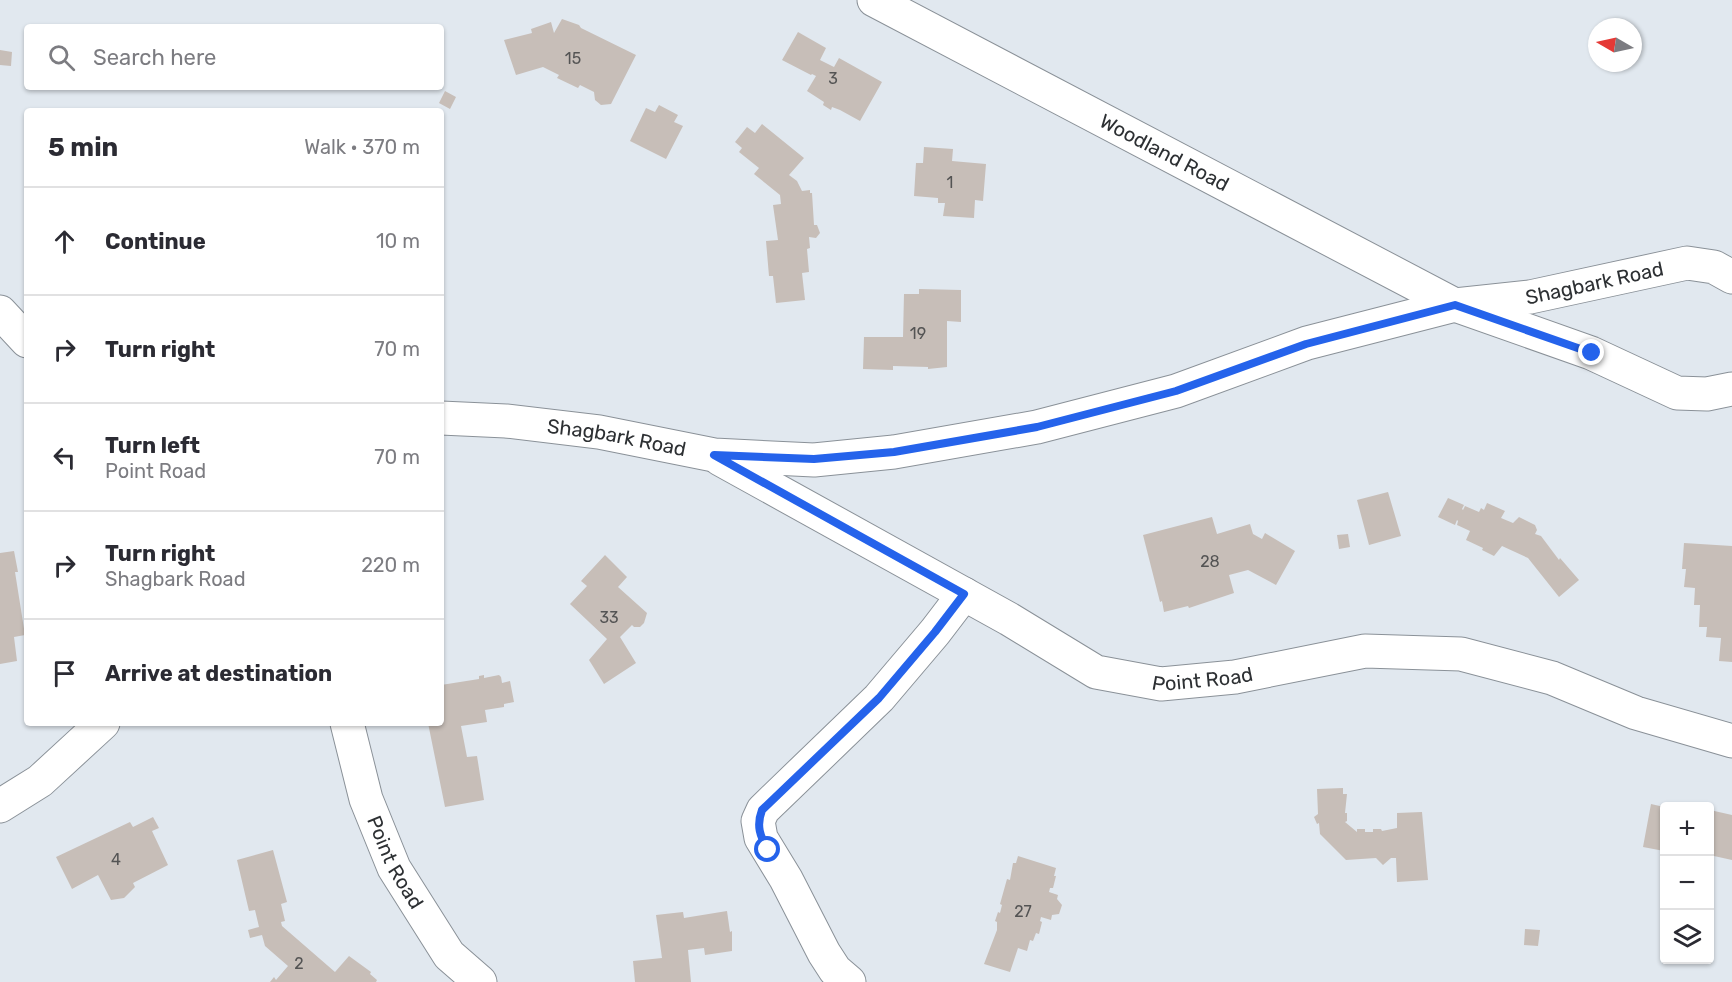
<!DOCTYPE html>
<meta charset="utf-8">
<style>
body{margin:0;font-family:Rubik,sans-serif;background:#f2f2f3;color:#2b2b33}
.controls{position:absolute;right:18px;bottom:18px;display:grid;overflow:hidden;border-radius:6px;box-shadow:0 2px 4px #0004}
.controls button{width:54px;height:54px;display:grid;place-items:center;padding:0;border:0;border-bottom:2px solid #e1e1e2;background:#fff;color:#2b2b33;font:30px sans-serif}
.compass{position:absolute;left:1588px;top:18px;width:54px;height:54px;border-radius:50%;background:#fff;box-shadow:0 2px 4px #0004;rotate:279deg}
.stop{position:absolute;width:18px;height:18px;margin:-14px;border:4px solid #2563eb;border-radius:50%;background:#fff}
.stop.end{background:#2563eb;border-color:#fff;box-shadow:0 2px 6px #0008}
.list{margin:0;padding:0;list-style:none}
h2{display:flex;justify-content:space-between;align-items:center;height:78px;margin:0;padding:0 24px;font-size:26px}
h2 small{font-size:20px;font-weight:400;color:#7c7c81}
.list li{display:grid;grid-template-columns:39px 1fr auto;gap:18px;align-items:center;box-sizing:border-box;height:108px;padding:0 24px;border-top:2px solid #e1e1e2}
.list b{display:block;font-size:22px;white-space:nowrap}
.list p{margin:0;font-size:20px;white-space:nowrap;color:#7c7c81}
.list em{font-size:20px;font-style:normal;color:#7c7c81}
.icon{flex:none;width:33px;height:33px;fill:none;stroke:currentColor;stroke-width:2;stroke-linecap:round;stroke-linejoin:round}
.map{position:relative;flex:none;width:1732px;height:982px;overflow:hidden}
.search{position:absolute;background:#fff;box-shadow:0 2px 4px #0004;left:24px;top:24px;width:420px;height:66px;display:flex;align-items:center;gap:15px;box-sizing:border-box;padding:0 21px;border-radius:6px;color:#7c7c81;font-size:22px}
.panel{position:absolute;background:#fff;box-shadow:0 2px 4px #0004;left:24px;top:108px;width:420px;height:618px;border-radius:6px}
.map>svg:first-child{display:block}
</style>
<div class="map">
<svg width="1732" height="982" viewBox="0 0 1732 982">
<rect width="100%" height="100%" fill="#e1e8ef"/>
<!-- building -->
<path fill="#c7beb8" d="M562 19 579 25 581 28 636 55 611 104 601 105 595 100 594 92 580 85 578 88 557 78 559 75 543 67 516 75 504 40 532 33 531 29 551 22 554 33Z
M798 32 826 48 820 60 834 67 839 58 882 82 860 121 840 110 832 107 831 110 823 105 824 102 807 91 816 76 812 74 811 75 782 60Z
M0 50 12 52 11 66 0 65Z
M445 91 456 97 450 109 439 103Z
M659 105 678 115 674 122 683 126 666 159 630 141 646 108 655 112Z
M762 124 804 158 789 175 797 181 802 191 810 190V193H812L814 225H817L820 233 816 238 809 237 810 248 807 249 809 272 802 273 805 300 776 303 773 276H769L766 241 778 240 773 205 781 204 780 195 754 174 759 168 739 152 742 148 735 142 747 127 755 133Z
M924 147 953 149 952 161 986 164 983 201 975 200 974 218 943 216 945 203H938V198L914 196 916 163H923Z
M919 289 961 290V322L947 321V367L928 369V367L893 366V370L863 369 864 337H903L904 294H919Z
M1388 492 1401 536 1369 545 1357 500Z
M1448 498 1464 505 1462 509 1463 510 1465 506 1479 512 1481 508 1484 510 1487 503 1505 511 1501 518 1513 523 1519 517 1535 525 1537 530 1535 534 1541 536 1559 560 1560 558 1579 580 1559 597 1528 558 1502 546 1494 556 1482 550 1483 548 1466 540 1470 531 1457 525 1458 521 1457 520 1455 525 1438 517Z
M1212 517 1217 534 1250 524 1253 534 1262 539 1265 533 1295 551 1276 585 1248 570 1229 575 1234 593 1189 608 1188 606 1164 612 1162 601 1160 602 1143 535Z
M1348 534 1350 547 1339 549 1337 535Z
M1684 543 1732 546V662L1719 661 1721 638 1706 637 1707 627H1699L1700 605H1694L1695 588 1684 587 1686 569H1682Z
M14 551 18 572H15L25 635 14 637 17 661 0 664V553Z
M605 555 627 577 618 587 647 613 644 623 640 627H634L632 625 620 637 636 663 604 684 589 660 607 639 570 604 587 586 581 581Z
M484 675V678L499 675 501 677 502 683 510 681 514 702 504 704V707L485 710 487 722 461 726 467 757 477 756 484 800 445 807 428 723H441V685L479 679V676Z
M1343 788V794H1347L1345 813H1347V821L1345 822 1357 832V829H1365V832H1373V829H1381L1382 831 1397 828V813L1422 812 1428 880 1397 882 1396 858H1391L1383 865 1376 858 1346 860 1320 834 1319 823 1317 824 1314 817 1318 814 1317 789Z
M1651 804 1664 807V851L1643 847Z
M1710 810 1732 815V860L1714 856 1712 866H1710Z
M153 817 159 828 152 831 168 865 133 883 135 887 124 898 111 900 98 875 72 889 56 857 130 822 133 827Z
M273 850 287 902 281 904 285 921 281 922 282 926 335 972 349 956 371 972 370 974 377 980 376 982H270L274 977 276 980 288 966 265 946 262 935 250 938 248 930 259 927 255 910 249 911 237 860Z
M1018 856 1056 868 1054 876H1056L1053 888H1050L1049 892 1058 895 1057 899 1062 905 1059 914 1052 915 1051 920 1041 917 1040 921 1042 922 1039 934 1036 933 1033 941 1030 940 1027 951 1018 948 1010 972 984 964 997 930V922L995 921 998 912 1000 913 1002 905 1000 904 1007 879 1010 880 1013 863H1016Z
M727 911 730 932 732 931V951L705 955 704 948 688 950 691 982H635L633 961 662 958 656 915 683 912 684 918Z
M1525 929 1540 930 1538 946 1524 945Z"/>
<g fill="none" stroke-linecap="round" stroke-linejoin="round">
<!-- minor casing -->
<g stroke="#8a9198" stroke-width="35">
<g id="minor">
<path id="s1" d="M874 0 1455 305 1591 353 1677 393 1707 394 1732 389"/>
<path d="M0 312 27 341"/>
<path id="s2" d="M441 418 506 421 599 432 714 455 814 460 894 452 1037 427 1176 391 1307 343 1455 305 1530 297 1687 263 1714 267 1732 277"/>
<path id="s3" d="M720 459 1009 619 1096 672 1161 684 1235 677 1365 651 1461 654 1552 678 1636 713 1732 741"/>
<path id="s4" d="M347 723 366 799 394 868 449 955 480 982"/>
<path d="M0 806 40 781 103 723"/>
<path d="M849 982 835 970 824 953 786 879 761 838 758 821 763 810 879 698 935 632 964 594"/>
</g>
</g>
<!-- minor -->
<use href="#minor" stroke="#fff" stroke-width="33"/>
</g>
<g fill="none" stroke-linecap="round" stroke-linejoin="round">
<!-- route -->
<path stroke="#2563eb" stroke-width="8" d="M768 850C760 836 756 826 762 810L879 698 935 632 964 594 714 455 814 459 894 452 1037 427 1176 391 1306 344 1455 305 1592 353"/>
</g>
<g text-anchor="middle" dominant-baseline="central" stroke-width="4.5" stroke-linejoin="round" paint-order="stroke">
<!-- number labels -->
<g font-size="16" fill="#545454">
<text x="573" y="58">15</text>
<text x="833" y="78">3</text>
<text x="950" y="182">1</text>
<text x="918" y="333">19</text>
<text x="1210" y="561">28</text>
<text x="609" y="617">33</text>
<text x="116" y="859">4</text>
<text x="1023" y="911">27</text>
<text x="299" y="963">2</text>
</g>
<!-- street labels -->
<g font-size="20" fill="#2d3033" stroke="#eef5fd">
<text stroke="none"><textPath href="#s1" startOffset="328">Woodland Road</textPath></text>
<text stroke="none"><textPath href="#s2" startOffset="1179">Shagbark Road</textPath></text>
<text stroke="none"><textPath href="#s2" startOffset="177">Shagbark Road</textPath></text>
<text stroke="none"><textPath href="#s3" startOffset="540">Point Road</textPath></text>
<text stroke="none"><textPath href="#s4" startOffset="148">Point Road</textPath></text>
</g>
</g>
</svg>
<div class="controls">
<button>+</button>
<button>−</button>
<button><svg class="icon" aria-label="layers" viewBox="0 0 24 24"><path d="M12 4l9 5-9 5-9-5zM3 14l9 5 9-5"/></svg></button>
</div>
<svg class="compass" viewBox="-18 -18 36 36"><path d="M0-13l5 13h-10z" fill="#e53935"/><path d="M0 13l5-13h-10z" fill="#7c7c81"/></svg>
<div class="stop" style="left:768px;top:850px"></div>
<div class="stop end" style="left:1592px;top:353px"></div>
<div class="search"><svg class="icon" aria-label="search" viewBox="0 0 24 24"><circle cx="10" cy="10" r="6"/><path d="M15 15l6 6"/></svg>Search here</div>
<section class="panel">
<h2>5 min<small>Walk · 370 m</small></h2>
<ul class="list">
<li><svg class="icon" aria-label="ahead" viewBox="0 0 24 24"><path d="M12 20V5M6 11l6-6 6 6"/></svg><div><b>Continue</b></div><em>10 m</em></li>
<li><svg class="icon" aria-label="right" viewBox="0 0 24 24"><path d="M7 20v-9h11M14 6l5 5-5 5"/></svg><div><b>Turn right</b></div><em>70 m</em></li>
<li><svg class="icon" aria-label="left" viewBox="0 0 24 24"><path d="M17 20v-9H6M10 6l-5 5 5 5"/></svg><div><b>Turn left</b><p>Point Road</p></div><em>70 m</em></li>
<li><svg class="icon" aria-label="right" viewBox="0 0 24 24"><path d="M7 20v-9h11M14 6l5 5-5 5"/></svg><div><b>Turn right</b><p>Shagbark Road</p></div><em>220 m</em></li>
<li><svg class="icon" aria-label="arrive" viewBox="0 0 24 24"><path d="M6 21V4h12l-3 4 3 4H6"/></svg><div><b>Arrive at destination</b></div></li>
</ul>
</section>
</div>
